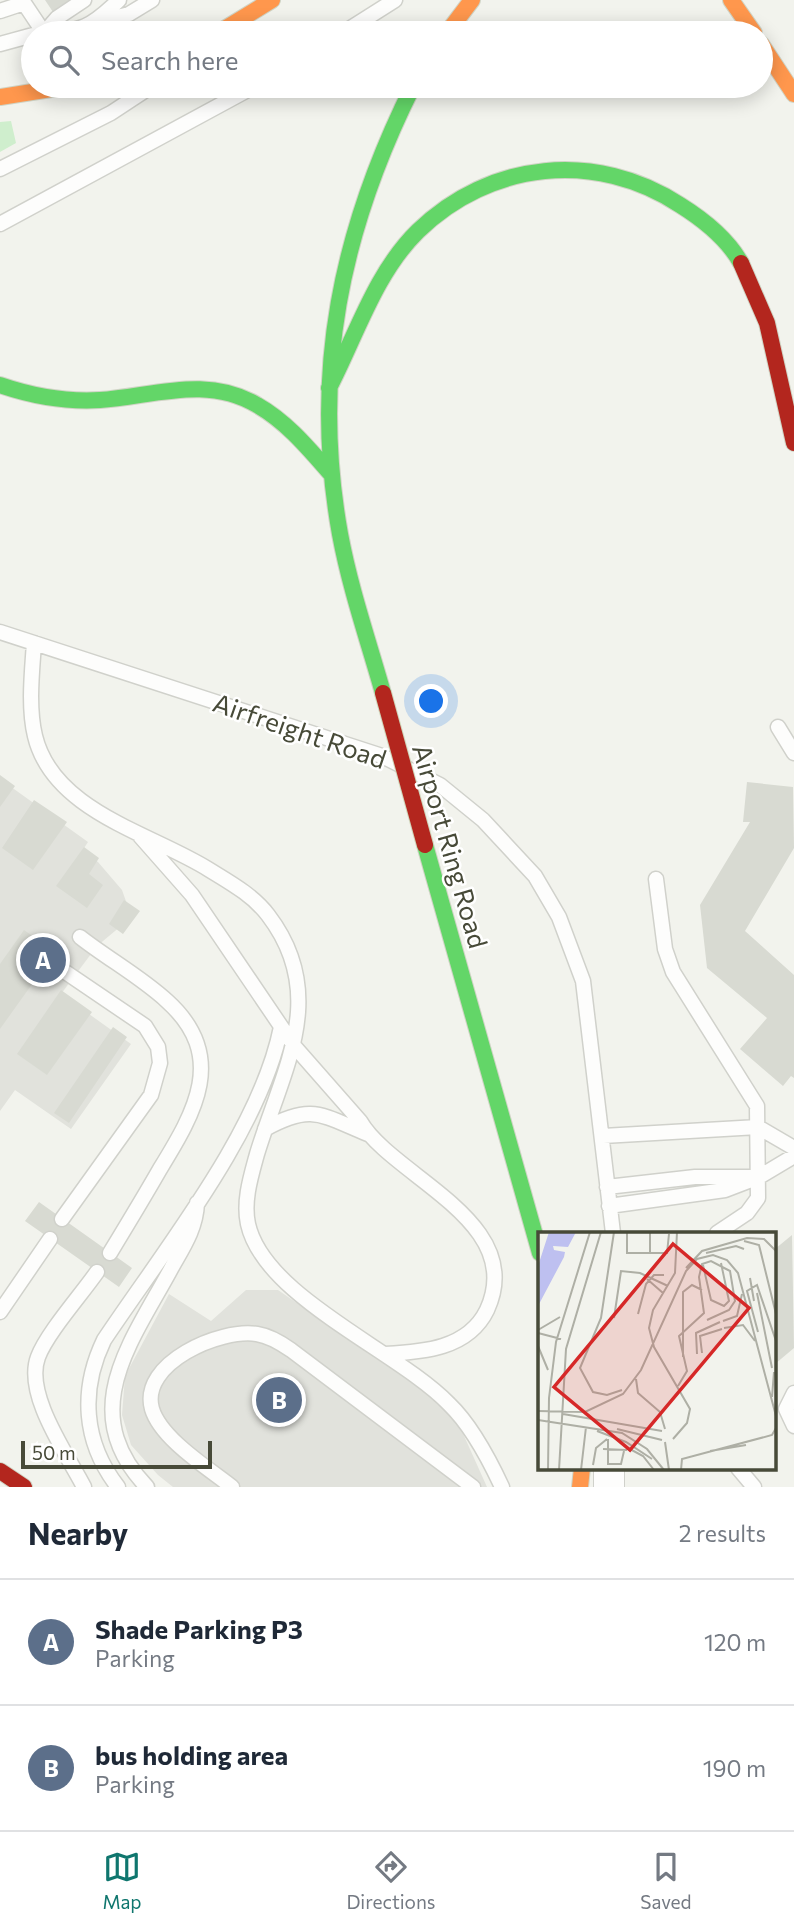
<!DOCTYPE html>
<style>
body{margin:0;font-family:Commissioner,sans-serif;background:#f2f2f3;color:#1f2937}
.scale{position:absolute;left:21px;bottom:18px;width:191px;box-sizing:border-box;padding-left:7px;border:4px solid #474a38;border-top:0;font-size:19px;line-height:24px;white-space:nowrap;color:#474a38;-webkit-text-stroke:5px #fff;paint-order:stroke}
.you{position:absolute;left:432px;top:702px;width:24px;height:24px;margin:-18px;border:5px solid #fff;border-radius:50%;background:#1a73e8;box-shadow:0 0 0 10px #1a73e833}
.badge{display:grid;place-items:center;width:46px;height:46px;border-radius:50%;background:#0f766e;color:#fff;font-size:23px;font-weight:700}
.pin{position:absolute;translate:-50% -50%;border:4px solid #fff;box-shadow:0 2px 7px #0006}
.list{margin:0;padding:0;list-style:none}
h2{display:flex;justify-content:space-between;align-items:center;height:91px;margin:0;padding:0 28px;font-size:30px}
h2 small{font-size:23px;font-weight:400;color:#747a83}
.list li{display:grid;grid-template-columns:46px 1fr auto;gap:21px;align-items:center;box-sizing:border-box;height:126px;padding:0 28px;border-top:2px solid #e0e1e3}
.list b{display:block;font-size:26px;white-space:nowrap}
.list p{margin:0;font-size:23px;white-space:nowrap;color:#747a83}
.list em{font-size:23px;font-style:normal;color:#747a83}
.icon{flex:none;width:38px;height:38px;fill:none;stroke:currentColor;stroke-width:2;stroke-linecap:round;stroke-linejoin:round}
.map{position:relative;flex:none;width:794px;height:1487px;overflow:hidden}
.search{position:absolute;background:#fff;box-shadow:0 4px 18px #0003;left:21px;right:21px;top:21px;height:77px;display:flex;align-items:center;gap:18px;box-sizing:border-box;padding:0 24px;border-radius:38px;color:#747a83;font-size:26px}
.sheet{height:343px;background:#fff}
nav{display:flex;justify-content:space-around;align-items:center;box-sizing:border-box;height:98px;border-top:2px solid #e0e1e3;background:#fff;font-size:19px;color:#747a83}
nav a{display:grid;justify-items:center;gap:4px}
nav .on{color:#0f766e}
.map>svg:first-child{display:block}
</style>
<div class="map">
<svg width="794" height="1487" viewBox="0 0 794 1487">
<rect width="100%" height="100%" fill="#f2f3ed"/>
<!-- green -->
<path fill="#cfeecd" d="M11 121 16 143 0 152V122Z"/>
<!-- parking -->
<path fill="#e1e2dc" d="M0 779 88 842 82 851 98 862 122 890 128 907 127 921 97 946 61 994 131 1044 71 1129 15 1090 0 1111Z
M246 1290H278L414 1384 456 1418 487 1487H173L158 1475 131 1445 122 1415 125 1376 169 1294 211 1321Z"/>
<!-- building -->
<path fill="#d8dad2" d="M45 0H71L53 12Z
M0 775 15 786 0 807Z
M747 782 793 787 794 848 745 931 794 975V1078L791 1076 783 1086 740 1049 767 1018 707 968 700 905 750 822H743Z
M34 800 67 822 33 870 2 848Z
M84 847 99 858 89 874 103 885 87 908 56 886Z
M124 900 140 911 123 934 109 924Z
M24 930 55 952 0 1029V964Z
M61 990 92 1012 47 1075 17 1054Z
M113 1027 127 1037 69 1123 54 1113Z
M39 1202 132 1268 119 1287 25 1221Z
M792 1235 794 1348 775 1364V1249Z"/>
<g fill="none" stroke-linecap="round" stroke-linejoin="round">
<!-- lane casing -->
<g stroke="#d0d1cb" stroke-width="17">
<path id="lane" d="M22 0 44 33
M0 11 24 3
M96 23 129 14 152 0
M42 33C83 30 89 29 119 0
M44 33 57 18 84 0
M343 33 395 0
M0 44 33 35
M0 169 111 113 152 86
M0 224 255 86
M0 632 382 756 440 785 483 820 535 876 559 917 583 981 613 1233
M34 643C32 672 28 707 35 736 53 811 150 833 208 869 229 882 253 895 268 915 330 996 282 1071 257 1154 251 1176 243 1201 248 1224 264 1297 398 1351 449 1404 472 1426 489 1459 502 1487
M778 727 794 753
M140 836 192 895 295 1047 360 1121C392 1177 528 1221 487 1310 468 1349 423 1352 385 1354
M656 879 665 949 673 972 757 1106 758 1198 747 1213 717 1233
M80 937C108 959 141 977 167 1001 228 1056 195 1112 160 1169 144 1197 127 1225 110 1253
M58 967 145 1026 158 1047 160 1063 151 1095 62 1219
M265 1129C312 1103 321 1115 368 1134
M603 1136 758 1127 794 1148
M607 1187 695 1177H751
M609 1206 725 1190 759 1177 794 1156
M0 1312 50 1239
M794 1393 786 1409 794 1426
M738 1468 754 1487
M84 1487C67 1454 24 1394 38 1357 47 1333 81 1295 97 1272
M118 1487C83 1442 80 1390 104 1340 164 1250 260 1132 281 1027
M147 1487C74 1411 133 1340 172 1267 184 1246 196 1228 197 1203
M232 1487C208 1468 161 1439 152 1409 139 1363 221 1328 257 1334 270 1336 281 1343 291 1350L473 1487"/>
</g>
<!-- street casing -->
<g stroke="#d0d1cb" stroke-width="32">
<path id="street" d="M609 1468V1487"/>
</g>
<!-- fast casing -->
<g stroke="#d0d4c5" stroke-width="18">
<path id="fast" d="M0 385C32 396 66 402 100 400 154 396 207 375 257 405 287 422 309 449 331 474
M329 388C356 336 375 273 418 231 490 161 596 150 680 205 704 220 727 238 741 263
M383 693C368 640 350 588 340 534 311 373 341 230 413 86
M425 845 540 1253"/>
</g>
<!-- slow casing -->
<g stroke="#d0d4c5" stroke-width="18">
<path id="slow" d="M731 0 754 33
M218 33 272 0
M447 33 472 0
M761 44 794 94
M0 97 70 86
M580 1487 582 1468"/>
</g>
<!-- jam casing -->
<g stroke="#d0d4c5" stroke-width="18">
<path id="jam" d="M741 263 767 323 794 443
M0 1471 24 1487"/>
</g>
<!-- lane -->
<use href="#lane" stroke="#fdfdfc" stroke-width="14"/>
<!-- street -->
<use href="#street" stroke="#fdfdfc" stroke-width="30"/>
<!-- fast -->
<use href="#fast" stroke="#63d668" stroke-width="16"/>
<!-- slow -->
<use href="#slow" stroke="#ff974d" stroke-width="16"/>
<!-- jam -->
<use href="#jam" stroke="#b3261e" stroke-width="16"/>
<!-- jam-bridge casing -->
<g stroke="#cfd5ba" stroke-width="18" stroke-linecap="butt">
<path id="jam-bridge" d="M383 693 425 845"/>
</g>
<!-- jam-bridge -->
<use href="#jam-bridge" stroke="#b3261e" stroke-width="16"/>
</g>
<g text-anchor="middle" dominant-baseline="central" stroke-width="5" stroke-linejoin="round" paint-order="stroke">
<!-- street labels -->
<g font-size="26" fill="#474a38" stroke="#fff">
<text transform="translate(300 730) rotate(19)">Airfreight Road</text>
<text transform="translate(451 846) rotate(74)">Airport Ring Road</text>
</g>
</g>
<!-- overview -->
<g transform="translate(538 1232)">
<rect width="238" height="238" fill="#f2f3ed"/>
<path d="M11 0H38L30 15 15 14 16 18 27 20 26 25 0 74V34Z" fill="#bec0f0"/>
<path fill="none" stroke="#aeafa5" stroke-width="2" d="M76 0 63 86 42 136 55 160 69 163 84 158M89 0V21H129L131 2M112 0V22M206 9 221 13 238 82M168 21 198 14 206 17M165 33 173 68 186 74 191 69 183 31M148 36 164 19 209 6 226 7 238 19M212 46 216 69M109 47 125 61M219 61 234 136M100 82 108 52 116 43H126M76 86 83 39 102 41 130 54M185 89 199 84 204 62M186 96 205 93 217 109M0 98 22 85M220 100 209 59 219 53 238 109M0 101 23 107M0 114 10 138M164 121 162 104 184 97M159 122 158 101 182 90M145 125V60L154 53 164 58M98 147 100 161 122 180 127 197M140 154 149 139 141 104 166 81 161 45 164 32 173 29 192 39 197 69 191 78 169 88M234 165 236 140M0 179 47 180 85 162 103 138 148 39 159 27 175 23 189 28 200 41 238 184M25 182 124 199M0 188 84 201 109 217 126 238M79 197 124 208M59 199 88 210 114 227M70 207V232H83L86 219M135 207 149 191 152 177 116 115 111 96 115 78 137 41 139 0M127 210 131 238M90 216 105 224 116 238M65 217 89 218M172 219 208 213M55 233 58 216 69 207M10 238 11 166 18 110 52 0M21 238 28 117 63 0M43 238 48 195M143 238 144 227 234 203 238 196"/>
<path fill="#d62828" fill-opacity="0.15" stroke="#d62828" stroke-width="3.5" d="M135 12 211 76 92 218 16 155Z"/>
<rect width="238" height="238" fill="none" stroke="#474a38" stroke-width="3.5"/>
</g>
</svg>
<div class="scale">50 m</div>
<div class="you"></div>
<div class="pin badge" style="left:43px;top:960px;background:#5c6f8a">A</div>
<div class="pin badge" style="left:279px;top:1400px;background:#5c6f8a">B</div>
<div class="search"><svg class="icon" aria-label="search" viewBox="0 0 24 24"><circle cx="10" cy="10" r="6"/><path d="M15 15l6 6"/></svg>Search here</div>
</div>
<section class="sheet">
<h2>Nearby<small>2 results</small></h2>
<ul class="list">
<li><span class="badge" style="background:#5c6f8a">A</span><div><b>Shade Parking P3</b><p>Parking</p></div><em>120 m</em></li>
<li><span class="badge" style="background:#5c6f8a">B</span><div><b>bus holding area</b><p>Parking</p></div><em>190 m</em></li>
</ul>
</section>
<nav>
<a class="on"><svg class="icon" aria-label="map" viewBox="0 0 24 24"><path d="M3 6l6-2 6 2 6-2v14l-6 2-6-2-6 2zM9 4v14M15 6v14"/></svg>Map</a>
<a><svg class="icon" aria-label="directions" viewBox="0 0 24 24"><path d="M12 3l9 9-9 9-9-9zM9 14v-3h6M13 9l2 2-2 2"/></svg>Directions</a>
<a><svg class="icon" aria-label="saved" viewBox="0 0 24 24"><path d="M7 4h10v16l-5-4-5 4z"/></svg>Saved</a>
</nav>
